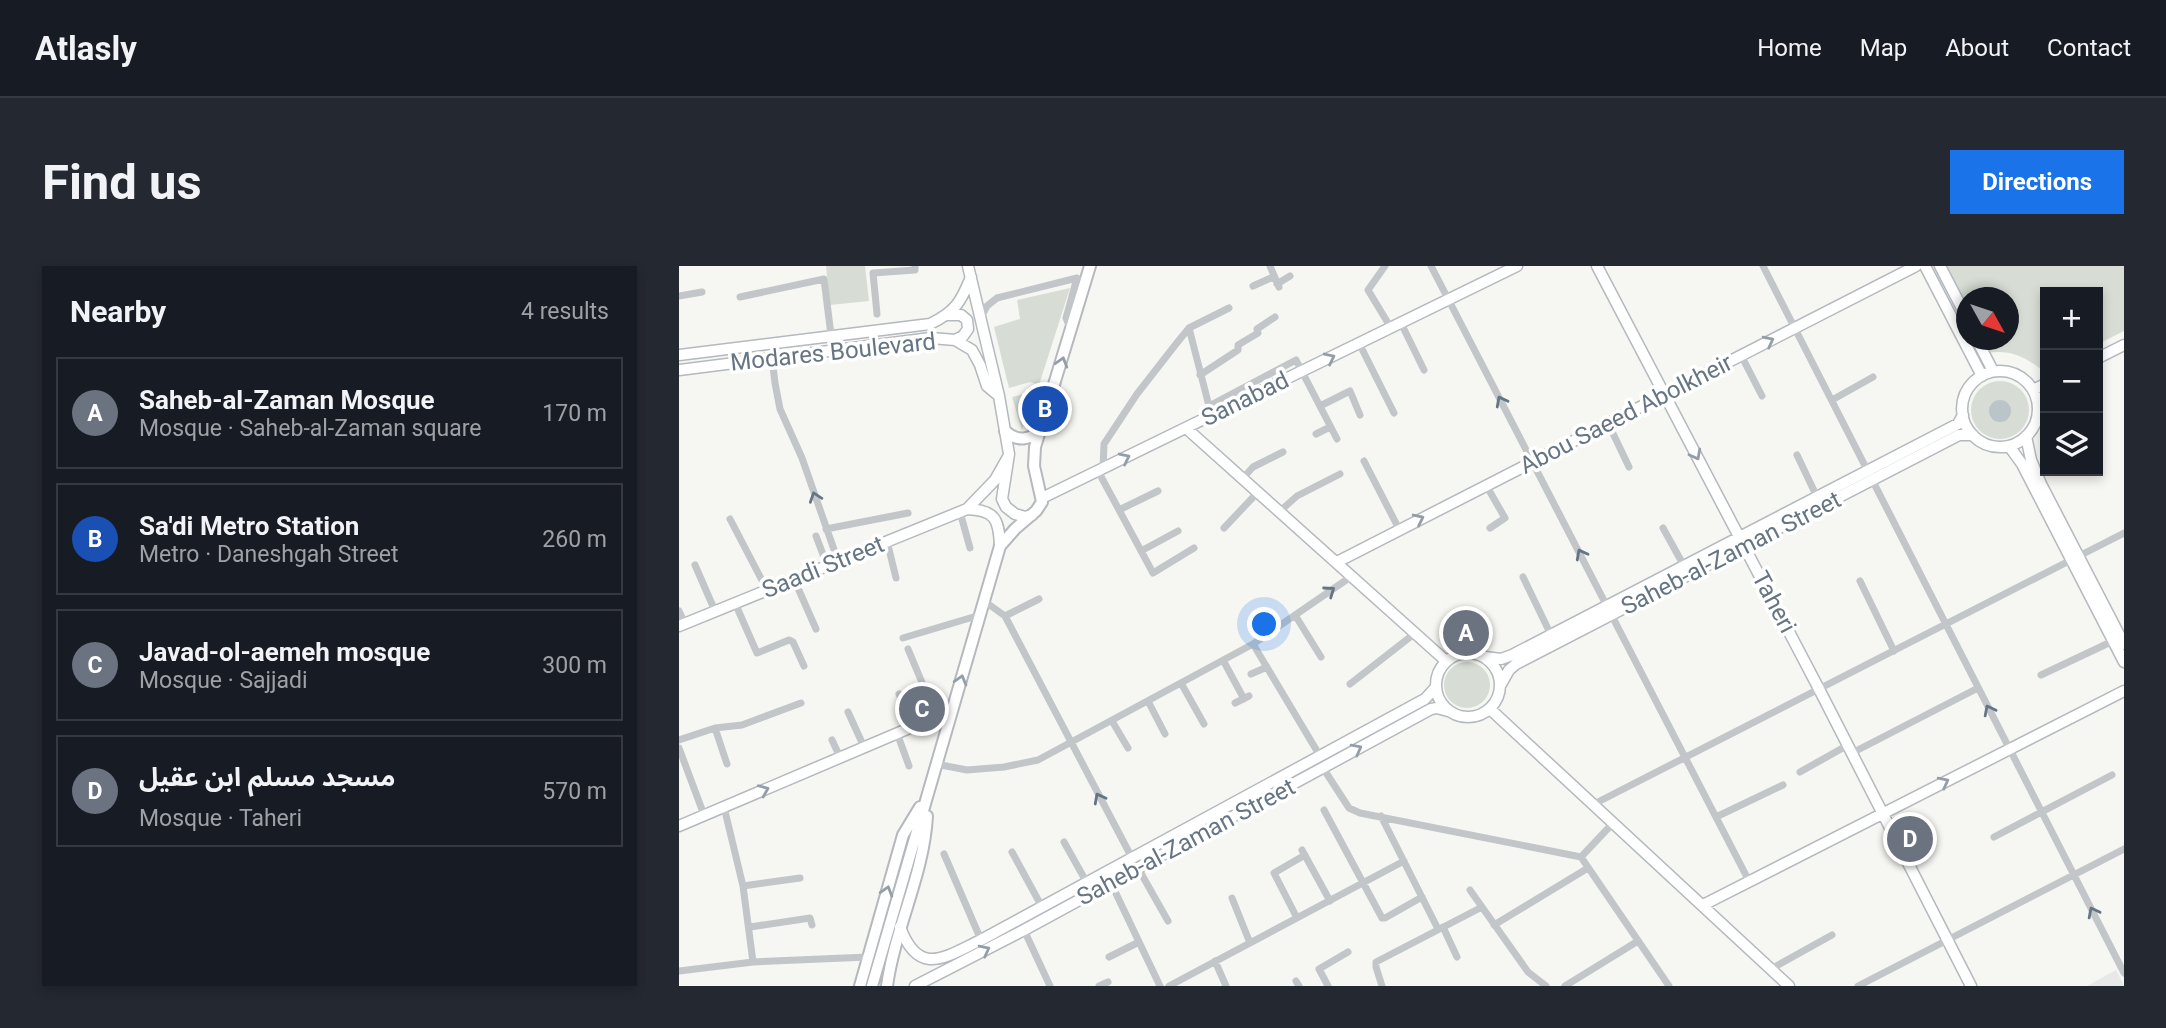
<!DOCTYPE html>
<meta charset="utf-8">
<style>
body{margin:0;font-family:Roboto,"Noto Sans Arabic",sans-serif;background:#242831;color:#f1f3f6}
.controls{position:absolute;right:21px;top:21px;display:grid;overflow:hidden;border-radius:0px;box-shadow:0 4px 10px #0003}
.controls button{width:63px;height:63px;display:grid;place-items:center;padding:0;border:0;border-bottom:2px solid #363941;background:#171b24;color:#f1f3f6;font:35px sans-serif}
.compass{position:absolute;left:1277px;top:21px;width:63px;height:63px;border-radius:50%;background:#171b24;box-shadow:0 4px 10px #0003;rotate:130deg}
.you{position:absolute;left:586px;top:359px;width:24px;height:24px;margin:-18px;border:5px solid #fff;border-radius:50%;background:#1a73e8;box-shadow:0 0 0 10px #1a73e833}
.badge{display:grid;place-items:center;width:46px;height:46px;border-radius:50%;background:#1a73e8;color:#fff;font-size:23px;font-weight:700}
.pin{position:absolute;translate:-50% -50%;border:4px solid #fff;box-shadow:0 2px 7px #0006}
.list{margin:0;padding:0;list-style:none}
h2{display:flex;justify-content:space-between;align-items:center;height:91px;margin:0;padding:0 28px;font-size:30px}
h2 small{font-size:23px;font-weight:400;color:#9ea1a6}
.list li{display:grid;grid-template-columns:46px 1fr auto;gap:21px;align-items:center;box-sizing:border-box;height:112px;margin:0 14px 14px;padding:0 14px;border:2px solid #363941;border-radius:0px}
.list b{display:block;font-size:26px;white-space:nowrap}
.list p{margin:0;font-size:23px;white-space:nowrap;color:#9ea1a6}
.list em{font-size:23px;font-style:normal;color:#9ea1a6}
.icon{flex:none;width:38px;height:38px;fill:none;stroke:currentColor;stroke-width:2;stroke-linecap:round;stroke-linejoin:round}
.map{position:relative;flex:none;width:1445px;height:720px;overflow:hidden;border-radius:0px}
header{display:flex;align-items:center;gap:42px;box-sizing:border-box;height:98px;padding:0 35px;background:#171b24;border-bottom:2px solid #363941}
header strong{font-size:33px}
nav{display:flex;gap:38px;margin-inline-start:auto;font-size:24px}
.intro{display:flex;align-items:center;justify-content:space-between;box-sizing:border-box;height:168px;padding:0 42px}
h1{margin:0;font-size:49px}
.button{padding:18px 32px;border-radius:0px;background:#1a73e8;color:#fff;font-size:24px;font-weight:700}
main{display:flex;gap:42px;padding:0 42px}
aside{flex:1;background:#171b24;border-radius:0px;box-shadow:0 4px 10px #0003}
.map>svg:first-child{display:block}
</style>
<header>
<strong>Atlasly</strong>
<nav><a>Home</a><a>Map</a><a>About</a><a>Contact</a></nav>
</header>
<div class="intro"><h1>Find us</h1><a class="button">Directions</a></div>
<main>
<aside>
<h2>Nearby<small>4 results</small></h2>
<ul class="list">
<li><span class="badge" style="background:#6b7280">A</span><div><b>Saheb-al-Zaman Mosque</b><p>Mosque · Saheb-al-Zaman square</p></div><em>170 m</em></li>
<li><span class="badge" style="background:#1a4fb4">B</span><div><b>Sa'di Metro Station</b><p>Metro · Daneshgah Street</p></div><em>260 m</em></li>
<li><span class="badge" style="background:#6b7280">C</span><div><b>Javad-ol-aemeh mosque</b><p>Mosque · Sajjadi</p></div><em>300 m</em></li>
<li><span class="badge" style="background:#6b7280">D</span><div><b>مسجد مسلم ابن عقیل</b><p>Mosque · Taheri</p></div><em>570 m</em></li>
</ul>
</aside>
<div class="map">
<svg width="1445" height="720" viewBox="0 0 1445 720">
<rect width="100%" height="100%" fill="#f6f6f3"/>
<!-- built -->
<path fill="#e7e8e7" d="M1437 704 1445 720H1408Z"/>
<!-- green -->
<path fill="#d7ddd4" d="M147 0H186L190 35 151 39Z
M1264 0H1445V65L1419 78V26H1366V104L1364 105C1347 91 1331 83 1308 87L1301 74H1330V32H1288L1287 47Z
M391 22 360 119 351 116 330 122 315 61 341 53 338 34Z
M1292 144a29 29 0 1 1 58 0a29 29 0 1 1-58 0Z
M348 127H356L343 164 333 131Z
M765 419a23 23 0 1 1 46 0a23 23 0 1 1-46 0Z"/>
<!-- water -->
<path fill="#bac4c9" d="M1310 145a11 11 0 1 1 22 0a11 11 0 1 1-22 0Z"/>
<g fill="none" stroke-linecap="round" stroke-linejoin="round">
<!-- secondary casing -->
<g stroke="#b4b9be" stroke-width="13">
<path id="secondary" d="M289 0 320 130 330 188 323 233 327 241 336 248 346 251 353 249
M918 0 1140 423 1292 720
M1246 0 1303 110
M1261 0 1288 52
M269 49H282L288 54 289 63 284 70 276 74
M1298 74 1314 105
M0 89 251 58C276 46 282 36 292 11
M1419 92 1445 79
M0 104 252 72 276 74 293 84 301 99 308 120 320 130
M1283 143a38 38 0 1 1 76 0a38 38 0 1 1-76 0Z
M1354 124 1366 118
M507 162 767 395
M1347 170 1352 194 1362 218 1445 378
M1330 180 1343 198 1445 396
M363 232 838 0
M288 243C316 244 320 253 321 280
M658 296 1237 0
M0 360 288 243 316 214 329 191
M757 419a32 32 0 1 1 64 0a32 32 0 1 1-64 0Z
M806 391 822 393 833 389 1271 162 1279 158 1284 149
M821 420 830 404 837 398 1280 169H1294
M811 443 1110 720
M0 560 273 444
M1024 639 1445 425
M221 661C240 712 266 691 302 674L746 433 756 422
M236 720 345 664 752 443 758 442 769 445"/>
</g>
<!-- primary casing -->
<g stroke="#b5b9bd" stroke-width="14">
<path id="primary" d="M326 165C338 176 352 175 362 162
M181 720 224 569 241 541
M193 720 321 280 336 263 357 245 363 236 355 200 356 181 411 0
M208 720C216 662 245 608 248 550"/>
</g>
<!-- street -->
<path stroke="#c2c6c9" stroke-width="7" d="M591 0 600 21
M706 0 689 24 712 62
M752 0 1070 615
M1084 0 1445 707
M598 18 611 10
M574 20 594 11
M0 30 23 26
M61 31 145 13 152 69
M198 48 194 7 236 4V0
M301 53 308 40 318 32 398 12 387 52 392 64
M722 57 745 104
M510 62 530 140 617 94 658 173
M680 77 715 147
M1062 89 1083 130
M93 92 96 117 101 143 123 192 159 295
M521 109 559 84V79L579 67 578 63 596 51
M1153 134 1194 111
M641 140 671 125 681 149
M929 157 950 201
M637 168 651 161
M1118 189 1138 231
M685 195 720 263
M424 203 425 178 458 128 497 78 510 62 550 42
M419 205 474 307 515 282
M564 212 574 201 604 186
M807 219 826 252 811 262
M440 244 479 225
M601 245 618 230 661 208
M281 246 291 282
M51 253 88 324
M545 262 579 226
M984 262 1005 300
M147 263 229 247
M137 270 148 299
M208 275 217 312
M462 285 499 265
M1400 290 1445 267
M16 299 36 345
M844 311 872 369
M115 313 137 363
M1181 315 1215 385
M305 335 326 350 453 592
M56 337 78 387 110 374 114 376 125 400
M0 345 6 358
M616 349 642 391
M326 350 360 333
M224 372 301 349
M574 378 641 490
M229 383 257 450
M544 394 565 433
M572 408 588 401
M1362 409 1434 375
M502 417 525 458
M671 418 735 368
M220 428 235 460
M469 435 486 468
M556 437 570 430
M169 446 185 481
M433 455 449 482
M36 462 48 498
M218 467 230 500
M0 474 36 462 63 459 122 437
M153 474 161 491
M0 482 25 549
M1173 487 1299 422
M257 498 288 504 325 501 359 494 574 378 673 310
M644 502 670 542 681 547 902 591
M1121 506 1169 479
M915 538 1392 294
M45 541 64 620 74 696
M645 544 703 652H706L743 631
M702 550 759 663
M1037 551 1104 519
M1315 571 1433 509
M385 576 408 617
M623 584 651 635
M333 586 363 641
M265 588 302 674
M902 591 990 720
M902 591 935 556
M459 602 489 655
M432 617 481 720
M64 620 121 612
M791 624 803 641
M553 632 571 677
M618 652 595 607 626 589
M815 659 909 602
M71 661 131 652 133 659
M764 661 778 691
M345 664 371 720
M430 691 460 676
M536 695 547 720
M1092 703 1153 669
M0 705 74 696 189 691
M617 715 620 720
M420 720 429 716
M490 720 725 595
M649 720 640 703 669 686
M703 720 697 701V696L803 641 849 706 867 720
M886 720 959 675
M1179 720 1445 583"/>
<!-- secondary -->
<use href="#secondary" stroke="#fff" stroke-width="10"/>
<!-- primary -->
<use href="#primary" stroke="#fff" stroke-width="10"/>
</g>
<!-- one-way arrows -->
<defs><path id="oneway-chevron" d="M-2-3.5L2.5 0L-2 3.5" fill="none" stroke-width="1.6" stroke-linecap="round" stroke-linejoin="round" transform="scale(1.75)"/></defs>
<g stroke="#949ea9">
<use href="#oneway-chevron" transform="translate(1090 75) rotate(-27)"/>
<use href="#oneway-chevron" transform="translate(651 92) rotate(-26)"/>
<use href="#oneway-chevron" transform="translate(383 96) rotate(-73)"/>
<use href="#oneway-chevron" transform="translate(1017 189) rotate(62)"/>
<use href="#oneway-chevron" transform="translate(446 192) rotate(-26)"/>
<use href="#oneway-chevron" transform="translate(740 253) rotate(-26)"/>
<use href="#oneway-chevron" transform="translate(282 414) rotate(-74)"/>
<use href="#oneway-chevron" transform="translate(678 483) rotate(-28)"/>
<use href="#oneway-chevron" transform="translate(1265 516) rotate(-27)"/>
<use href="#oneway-chevron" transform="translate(85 524) rotate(-23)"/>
<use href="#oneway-chevron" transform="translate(208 625) rotate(-73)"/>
<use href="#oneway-chevron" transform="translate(306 684) rotate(-27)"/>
</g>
<g stroke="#667584">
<use href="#oneway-chevron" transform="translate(822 135) rotate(-118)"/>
<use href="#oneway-chevron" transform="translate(136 231) rotate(-109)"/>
<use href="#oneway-chevron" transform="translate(902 288) rotate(-118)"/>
<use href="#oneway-chevron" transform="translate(651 325) rotate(-35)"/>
<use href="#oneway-chevron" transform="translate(1310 444) rotate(-117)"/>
<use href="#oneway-chevron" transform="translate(420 532) rotate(-118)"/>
<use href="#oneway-chevron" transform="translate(1414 646) rotate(-117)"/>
</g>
<g text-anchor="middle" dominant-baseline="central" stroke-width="7" stroke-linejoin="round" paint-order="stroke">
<!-- street labels -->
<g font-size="24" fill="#667584" stroke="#fff">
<text transform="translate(154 86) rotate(-6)">Modares Boulevard</text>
<text transform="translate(566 133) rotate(-26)">Sanabad</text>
<text transform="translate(947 148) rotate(-27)">Abou Saeed Abolkheir</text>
<text transform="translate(1052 287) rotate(-27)">Saheb-al-Zaman Street</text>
<text transform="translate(144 301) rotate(-22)">Saadi Street</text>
<text transform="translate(1095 336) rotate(62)">Taheri</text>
<text transform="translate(507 576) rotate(-28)">Saheb-al-Zaman Street</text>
</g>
</g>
</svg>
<div class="controls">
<button>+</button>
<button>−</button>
<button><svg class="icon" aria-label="layers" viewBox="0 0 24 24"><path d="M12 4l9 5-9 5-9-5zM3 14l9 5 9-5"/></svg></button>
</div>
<svg class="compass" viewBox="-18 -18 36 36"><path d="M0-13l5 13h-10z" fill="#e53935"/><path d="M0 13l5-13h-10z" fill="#9ea1a6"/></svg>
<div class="you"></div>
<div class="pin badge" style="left:787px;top:367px;background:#6b7280">A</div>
<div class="pin badge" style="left:366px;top:143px;background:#1a4fb4">B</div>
<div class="pin badge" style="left:243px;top:443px;background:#6b7280">C</div>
<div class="pin badge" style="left:1231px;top:573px;background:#6b7280">D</div>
</div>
</main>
